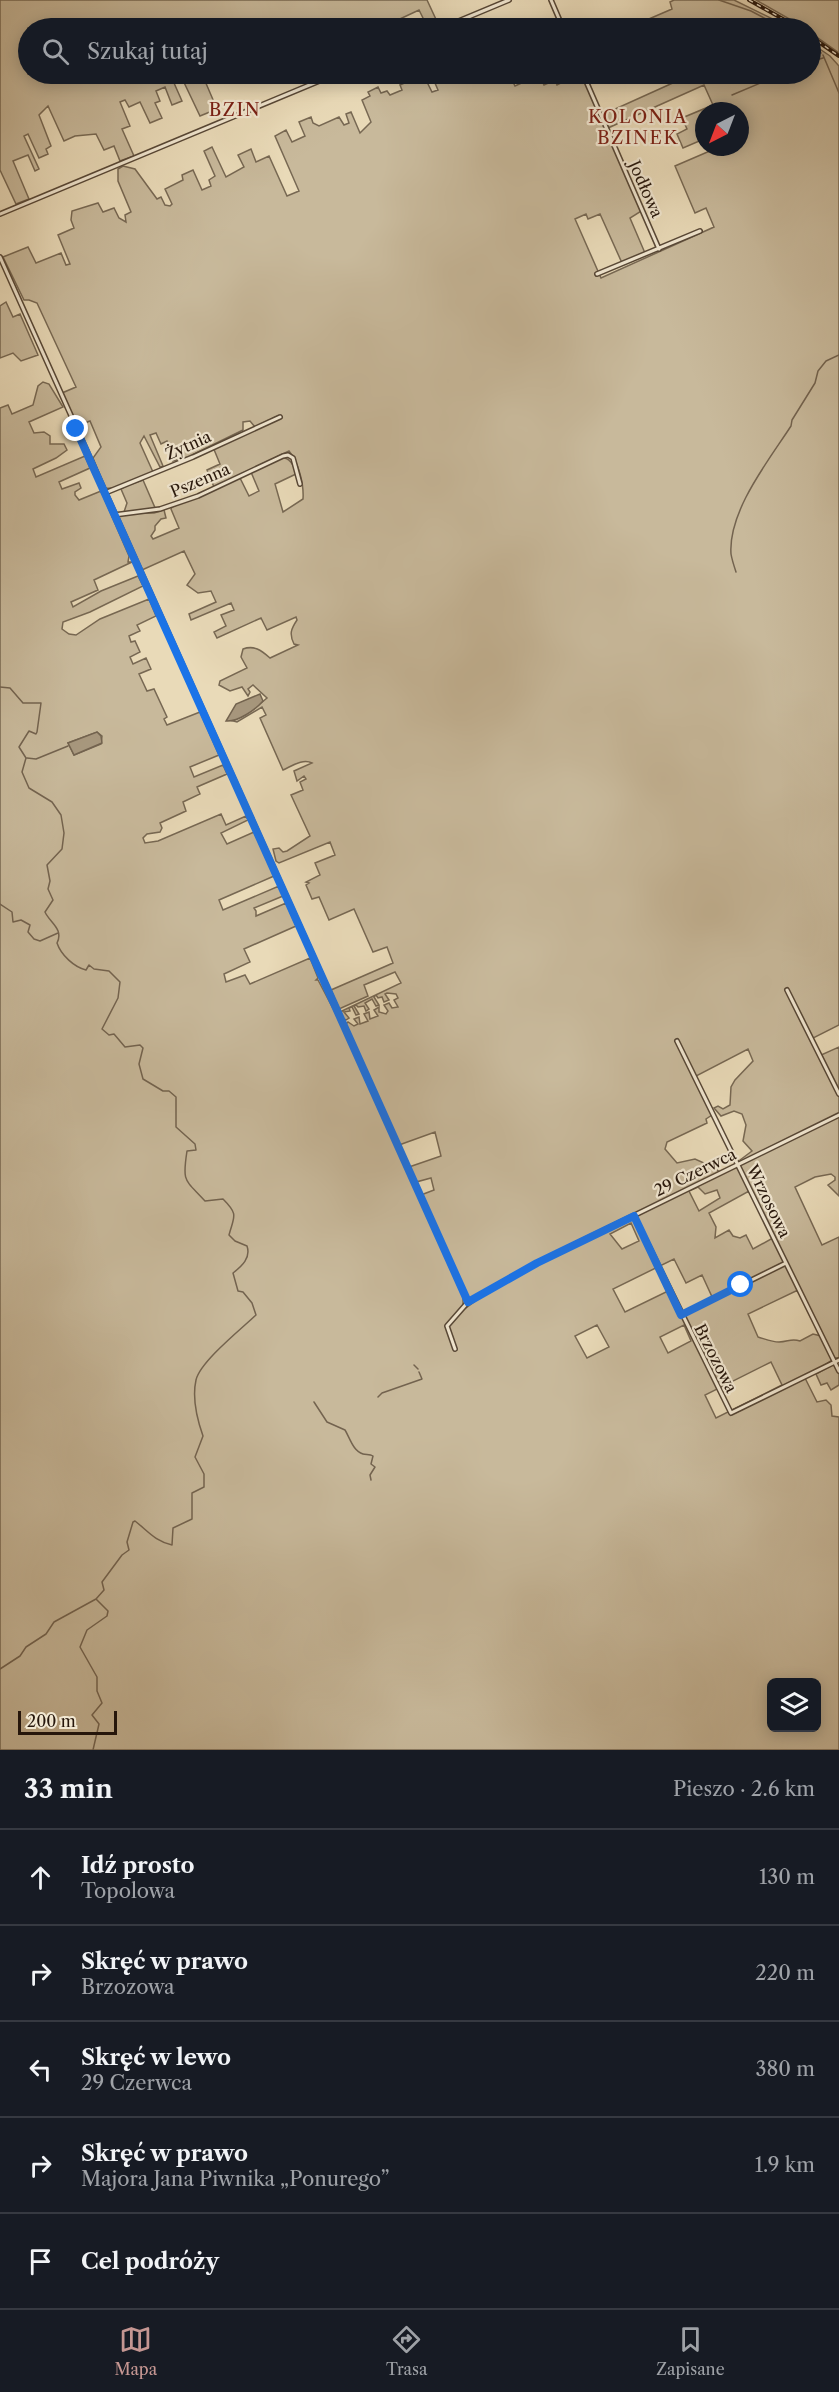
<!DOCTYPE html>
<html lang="pl">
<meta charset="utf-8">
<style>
body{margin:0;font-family:"Libre Caslon Text",serif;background:#20242c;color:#f1f3f6}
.controls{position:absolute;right:18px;bottom:18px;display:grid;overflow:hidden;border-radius:9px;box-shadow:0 3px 15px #0003}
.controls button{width:54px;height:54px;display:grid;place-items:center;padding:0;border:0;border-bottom:2px solid #363941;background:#171b24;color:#f1f3f6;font:30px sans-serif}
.compass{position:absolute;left:695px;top:102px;width:54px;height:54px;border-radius:50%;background:#171b24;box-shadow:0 3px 15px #0003;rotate:222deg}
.scale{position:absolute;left:18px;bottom:15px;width:99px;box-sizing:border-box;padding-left:6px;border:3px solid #26160b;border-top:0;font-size:16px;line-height:21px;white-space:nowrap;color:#26160b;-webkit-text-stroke:4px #f1e7d1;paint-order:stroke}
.stop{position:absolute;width:18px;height:18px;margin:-14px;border:4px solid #1a73e8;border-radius:50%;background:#fff}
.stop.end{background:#1a73e8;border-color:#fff;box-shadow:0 2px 6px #0008}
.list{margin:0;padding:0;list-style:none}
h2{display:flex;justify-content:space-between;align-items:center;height:78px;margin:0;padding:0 24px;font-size:26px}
h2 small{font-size:20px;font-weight:400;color:#9ea1a6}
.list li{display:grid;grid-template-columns:39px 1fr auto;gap:18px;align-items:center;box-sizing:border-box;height:96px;padding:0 24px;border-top:2px solid #363941}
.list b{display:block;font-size:22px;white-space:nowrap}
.list p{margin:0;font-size:20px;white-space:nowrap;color:#9ea1a6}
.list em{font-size:20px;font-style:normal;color:#9ea1a6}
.icon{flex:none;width:33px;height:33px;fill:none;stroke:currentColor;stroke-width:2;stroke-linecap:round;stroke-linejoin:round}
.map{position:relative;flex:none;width:839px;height:1750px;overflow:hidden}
.search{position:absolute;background:#171b24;box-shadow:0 3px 15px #0003;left:18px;right:18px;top:18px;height:66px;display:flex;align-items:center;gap:15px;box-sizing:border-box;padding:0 21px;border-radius:33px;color:#9ea1a6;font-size:22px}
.sheet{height:558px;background:#171b24}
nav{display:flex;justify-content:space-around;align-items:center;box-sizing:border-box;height:84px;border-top:2px solid #363941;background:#171b24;font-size:16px;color:#9ea1a6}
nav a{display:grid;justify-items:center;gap:3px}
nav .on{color:#c59692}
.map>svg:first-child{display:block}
</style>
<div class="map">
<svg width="839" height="1750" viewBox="0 0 839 1750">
<rect width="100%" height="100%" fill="#e9dab8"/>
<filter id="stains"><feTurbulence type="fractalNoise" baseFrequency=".00333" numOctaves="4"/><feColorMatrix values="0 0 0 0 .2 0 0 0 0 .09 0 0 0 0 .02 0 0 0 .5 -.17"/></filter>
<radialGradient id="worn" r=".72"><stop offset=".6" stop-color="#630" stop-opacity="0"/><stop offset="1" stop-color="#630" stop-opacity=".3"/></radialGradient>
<!-- green -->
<path fill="#c8b99b" stroke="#776853" stroke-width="1.5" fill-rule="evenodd" d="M0 0H427L440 28H428L419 10 387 25 388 28H284L280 24 269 28H222L219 22 212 26 213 28H28V74H170L182 101 172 105 165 87 156 91 160 101 155 103 162 118 150 123 140 102 129 107 125 100 120 102 130 126 122 129 134 156 120 161 114 146 104 150 96 134 75 136 64 141 48 106 39 115 51 146 46 149 48 154 39 158 28 134 24 136 39 169 35 171 28 155 13 161 29 199 16 204 0 170Z
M674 0H734L791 28H628L672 9 670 2Z
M756 0H839V53L811 33 810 28H805Z
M811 43 830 56 839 66V1025L811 1039 819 1056 839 1047V1196L828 1185 835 1180V1177L831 1174 815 1177 795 1187 822 1245 839 1237V1358H835L832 1354 818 1324 798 1290 748 1314 758 1337C765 1339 772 1342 779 1342 788 1342 791 1338 800 1341L813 1334 821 1336 832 1360 805 1378 817 1402 826 1400 831 1405 832 1416 839 1417V1750H0V408L8 405 12 414 33 405 38 386 43 382 49 384 63 407 29 422 34 433 44 432 50 436V444H64L67 450 56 458 33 469 36 477 85 456 90 468 59 482 62 489 79 483 81 488 75 492V495L79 500 101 491 129 556 128 562H132L94 580 98 590 71 602 73 607 101 591 138 576 143 586 90 612 63 622 62 629 69 634 76 635 100 619 149 599 156 616 137 625 140 631 129 636 131 642 135 641 140 652 130 657 133 664 146 658 151 669 139 674 147 691 154 689 167 717 164 719 167 725 200 712 219 755 190 767 194 777 223 765 227 774 197 787 200 794 183 802 186 811 160 823 162 828 160 832 147 834 143 838 145 843 158 841 221 814 226 825 246 816 248 820 221 833 227 844 254 832 274 876 219 900 223 910 279 886 283 896 254 908 256 911V916L286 903 296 926 244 949 250 962 224 974 226 982 245 975 250 984 310 958 318 978 316 980H318L346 1033 345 1025 348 1022 354 1026 358 1024 354 1019 359 1017 360 1024 368 1021 364 1014 369 1012 370 1019 378 1016 374 1010 379 1007V1012L386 1014 388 1011 384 1005 389 1003 392 1008 398 1007 394 1000 398 998 396 994 387 993 385 994 389 1000 384 1002 382 997 378 998 376 995 374 997 379 1005 376 1006 372 999 365 1003 369 1009 366 1011 364 1006 358 1007 356 1005 354 1006 359 1014 356 1015 352 1007 349 1008 350 1011 344 1012 349 1018 346 1020 342 1018 340 1012 401 983 395 972 364 985 368 996 339 1009 331 990 393 963 387 947 373 952 354 909 329 920 319 897 312 899 306 885 309 883 306 882 320 875 315 863 335 855 330 842 279 863 276 861 273 849 279 848 283 852 287 851 310 836 291 795 303 790 300 782 306 779 304 776 297 781 294 771 312 763C303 758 292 766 283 770L260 718 266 715 262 707 237 722 233 721 254 709 267 698 253 685 248 689 250 692 248 696 242 687 230 691 219 685 220 681 247 668 241 657 243 649C254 645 261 650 270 658L298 645 294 644C289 634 291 629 297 620L296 617 267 630 261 618 217 638 214 632 226 626 221 615 234 610 231 603 191 620 189 614 216 602 211 591 198 593 187 585 195 574 184 551 142 570 118 518 121 513H154L164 510 166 518 161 519 155 526V530L151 536 153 539 179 528 171 509 172 507 240 478 249 496 259 491 251 472C269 463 289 444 296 474L275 484 283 512 303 499C304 485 299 463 289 451L214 487 207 470 220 464 213 447 278 416 255 427 250 421 243 422V430L188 457 173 461 171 449 167 441 161 444 156 433 150 435 163 466 160 467 144 436 140 443 153 472C139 478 120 490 105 488L93 458 101 447 90 421 77 426 62 393 76 387 37 303 29 300H24L3 257 28 247 36 263 61 253 66 265 70 264 58 235 74 228 71 220 72 211 98 203 103 212 114 208 119 218 126 222 125 215 131 212 118 181V169L123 166 135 169 157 199 161 197 165 205 170 206 172 204 165 189 183 180 182 175 193 170 202 190 211 186 209 180 215 176 204 151 212 147 226 177 244 167 238 155 251 149 256 162 269 156 287 196 299 191 275 136 286 130 292 142 305 136 299 122 311 117 313 123 319 126 339 117 344 125 349 123 346 114 351 112 360 133 371 122 362 100 370 96 368 92 378 87 381 93 387 91 390 95 402 90 400 85 413 79 412 74H423L432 92 438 90 432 76 445 74 446 76 453 74H509L515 86 526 81 524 74H539L544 85 555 80 557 85 563 82 560 74H583L602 115 686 77 685 74H810ZM704 85 713 105 682 118 687 129 677 134 683 148 704 139V111H740V147H719L675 166 695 213 706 208 714 227 601 278 575 219 586 214 588 219 600 214 622 263 645 253 630 218 643 210 608 128ZM97 732 102 736 101 744 74 755 68 743ZM349 1032 399 1145 435 1132 441 1156 409 1167 416 1182 431 1178 434 1190 421 1195 467 1297 472 1299 481 1297 463 1310V1297L346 1034ZM748 1049 753 1061 735 1080 731 1087 730 1105 723 1109 718 1106 714 1108 721 1116 734 1111 742 1114 746 1125 743 1141 752 1151 740 1160V1164L719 1172 712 1163 706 1164 695 1159 677 1163 665 1149 667 1142 707 1123 706 1119 712 1115 694 1077ZM698 1187 705 1194 717 1190 720 1198 699 1211 689 1191ZM749 1191 773 1238 753 1249 746 1235 740 1238 733 1236 729 1230 715 1238 716 1227 709 1213ZM631 1223 639 1241 622 1249 610 1234ZM674 1259 686 1283 702 1275 713 1299 681 1316 668 1291 625 1312 613 1289ZM597 1325 609 1347 587 1358 575 1336ZM684 1325 691 1341 668 1353 660 1337ZM771 1362 782 1385 716 1418 705 1395ZM772 1682H816V1728H772Z
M180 74H202L217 109 200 116Z
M6 302 13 317 20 314 38 355 21 361 13 353 0 358V306Z
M143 480 156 510 124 512 127 503 121 489 131 483 132 484Z
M834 1364 839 1374V1385L831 1390 827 1383 821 1385 816 1374Z"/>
<!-- water -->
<path fill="#a7977d" stroke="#73634f" stroke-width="1.5" d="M260 694 263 701C255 710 238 722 226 721L236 704Z
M97 732 101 736 102 743 74 755 68 743Z"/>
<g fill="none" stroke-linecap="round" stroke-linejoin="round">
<!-- stream -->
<path stroke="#73634f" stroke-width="1.5" d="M719 0 751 11 783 28
M810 46 821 53
M823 55 839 93
M810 62 823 58
M732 95 782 74
M736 572C734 566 732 560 731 554 728 511 769 460 791 426L792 420 815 383 818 371 826 361 839 355
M0 687 10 688 23 703H41L37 732 36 734 29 731 19 747 26 758 22 772 29 788 52 802 61 815 64 833 62 849 47 865 50 881 48 889 53 900 45 912C50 923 64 929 57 943 61 955 74 967 86 970L89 965 94 969 109 971 120 982 118 998 102 1029 109 1035 114 1034 125 1047 140 1045 143 1048 139 1064 143 1079 163 1091H169L176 1097V1127L195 1144 196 1150 187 1151C182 1183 185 1179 205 1201L223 1199C239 1215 234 1216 229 1235L235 1241 247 1246C251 1258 242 1266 233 1273L238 1291 243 1292 252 1303 256 1315C241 1329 200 1362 196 1380 192 1398 197 1419 203 1436L195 1457 204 1474V1487L192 1493V1519L173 1528 172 1545C155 1541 149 1532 135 1521L133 1522 127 1542 129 1550 122 1555 102 1582 104 1590 96 1599 108 1611 107 1616 87 1630 80 1647 97 1677V1691L102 1703 92 1715 99 1724 93 1750
M27 758 36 759 68 746
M0 904 12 912 13 922 21 920 30 925 28 932 34 939 40 941 58 933
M414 1365 418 1369
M378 1397 382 1393 422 1379 419 1372
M314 1402 327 1422 345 1430C350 1438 353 1451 363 1454 366 1455 370 1454 373 1456L371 1464 375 1467 370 1475 371 1480
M0 1669 20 1656 26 1647 46 1634 54 1622 96 1599"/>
<!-- minor casing -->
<g stroke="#574736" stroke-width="6">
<path id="minor" d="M551 0 563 28
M442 28 509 0
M583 74 659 249
M0 214 336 74
M0 257 468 1302
M597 274 700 231
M105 493 193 457 280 417
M114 515 160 509 198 496 283 456 288 455 293 458 300 484
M787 990 839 1094
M677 1041 839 1371
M634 1216 731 1413 839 1360
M681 1315 786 1263
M455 1349 447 1326 468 1302 537 1263 839 1115"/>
</g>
<!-- minor -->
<use href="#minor" stroke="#f1e7d1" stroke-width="3"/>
<!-- rail casing -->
<g stroke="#26160b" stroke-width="4">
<path id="rail" d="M749 0 799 28
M810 36 839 56"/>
</g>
<!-- rail -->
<use href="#rail" stroke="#f1e7d1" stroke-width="1.5" stroke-dasharray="4.5" stroke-linecap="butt"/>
</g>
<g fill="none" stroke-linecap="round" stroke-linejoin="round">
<!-- route -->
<path stroke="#1a73e8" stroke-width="8" d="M76 429 468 1302 537 1263 634 1216 681 1315 741 1285"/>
</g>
<g text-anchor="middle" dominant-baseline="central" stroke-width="4.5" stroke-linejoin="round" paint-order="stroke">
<!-- street labels -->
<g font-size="16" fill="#26160b" stroke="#f1e7d1">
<text transform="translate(646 189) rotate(66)">Jodłowa</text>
<text transform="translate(188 445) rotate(-24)">Żytnia</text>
<text transform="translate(200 480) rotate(-23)">Pszenna</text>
<text transform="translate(695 1172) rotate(-26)">29 Czerwca</text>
<text transform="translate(769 1201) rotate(64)">Wrzosowa</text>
<text transform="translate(716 1358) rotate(63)">Brzozowa</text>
</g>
<!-- neighbourhood labels -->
<g font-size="18" letter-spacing="1.5" fill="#7a1f14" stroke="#f1e7d1">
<text x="235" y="110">BZIN</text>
<text x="638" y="117">KOLONIA<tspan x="638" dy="21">BZINEK</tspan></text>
</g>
</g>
<rect width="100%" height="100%" filter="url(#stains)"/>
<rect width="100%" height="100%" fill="url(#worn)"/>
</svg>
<div class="controls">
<button><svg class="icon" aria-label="layers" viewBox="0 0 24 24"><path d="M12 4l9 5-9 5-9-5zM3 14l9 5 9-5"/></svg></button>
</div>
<svg class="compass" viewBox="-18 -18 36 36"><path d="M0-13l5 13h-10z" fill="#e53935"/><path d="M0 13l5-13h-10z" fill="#9ea1a6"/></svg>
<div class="scale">200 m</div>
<div class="stop" style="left:741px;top:1285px"></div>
<div class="stop end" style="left:76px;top:429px"></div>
<div class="search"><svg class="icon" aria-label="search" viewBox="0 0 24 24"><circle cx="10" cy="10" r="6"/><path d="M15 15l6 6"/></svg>Szukaj tutaj</div>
</div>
<section class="sheet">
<h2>33 min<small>Pieszo · 2.6 km</small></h2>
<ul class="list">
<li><svg class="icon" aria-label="ahead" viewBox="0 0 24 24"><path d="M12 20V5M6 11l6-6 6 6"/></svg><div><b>Idź prosto</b><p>Topolowa</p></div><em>130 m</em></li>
<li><svg class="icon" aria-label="right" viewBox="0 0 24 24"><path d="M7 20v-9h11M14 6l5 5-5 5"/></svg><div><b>Skręć w prawo</b><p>Brzozowa</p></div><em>220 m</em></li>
<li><svg class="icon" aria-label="left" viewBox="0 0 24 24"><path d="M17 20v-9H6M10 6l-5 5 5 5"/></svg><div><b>Skręć w lewo</b><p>29 Czerwca</p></div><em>380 m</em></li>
<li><svg class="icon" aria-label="right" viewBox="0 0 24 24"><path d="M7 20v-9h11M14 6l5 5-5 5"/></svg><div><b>Skręć w prawo</b><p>Majora Jana Piwnika „Ponurego”</p></div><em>1.9 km</em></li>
<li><svg class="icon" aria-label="arrive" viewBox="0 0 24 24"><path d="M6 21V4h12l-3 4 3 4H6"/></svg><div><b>Cel podróży</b></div></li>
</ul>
</section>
<nav>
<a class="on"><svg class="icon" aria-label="map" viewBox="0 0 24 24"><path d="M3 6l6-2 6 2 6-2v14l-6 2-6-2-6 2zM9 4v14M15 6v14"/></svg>Mapa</a>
<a><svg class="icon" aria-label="directions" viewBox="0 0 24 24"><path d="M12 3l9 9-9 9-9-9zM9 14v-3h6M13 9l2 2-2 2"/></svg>Trasa</a>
<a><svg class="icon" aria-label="saved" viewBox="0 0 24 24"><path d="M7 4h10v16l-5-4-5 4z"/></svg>Zapisane</a>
</nav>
